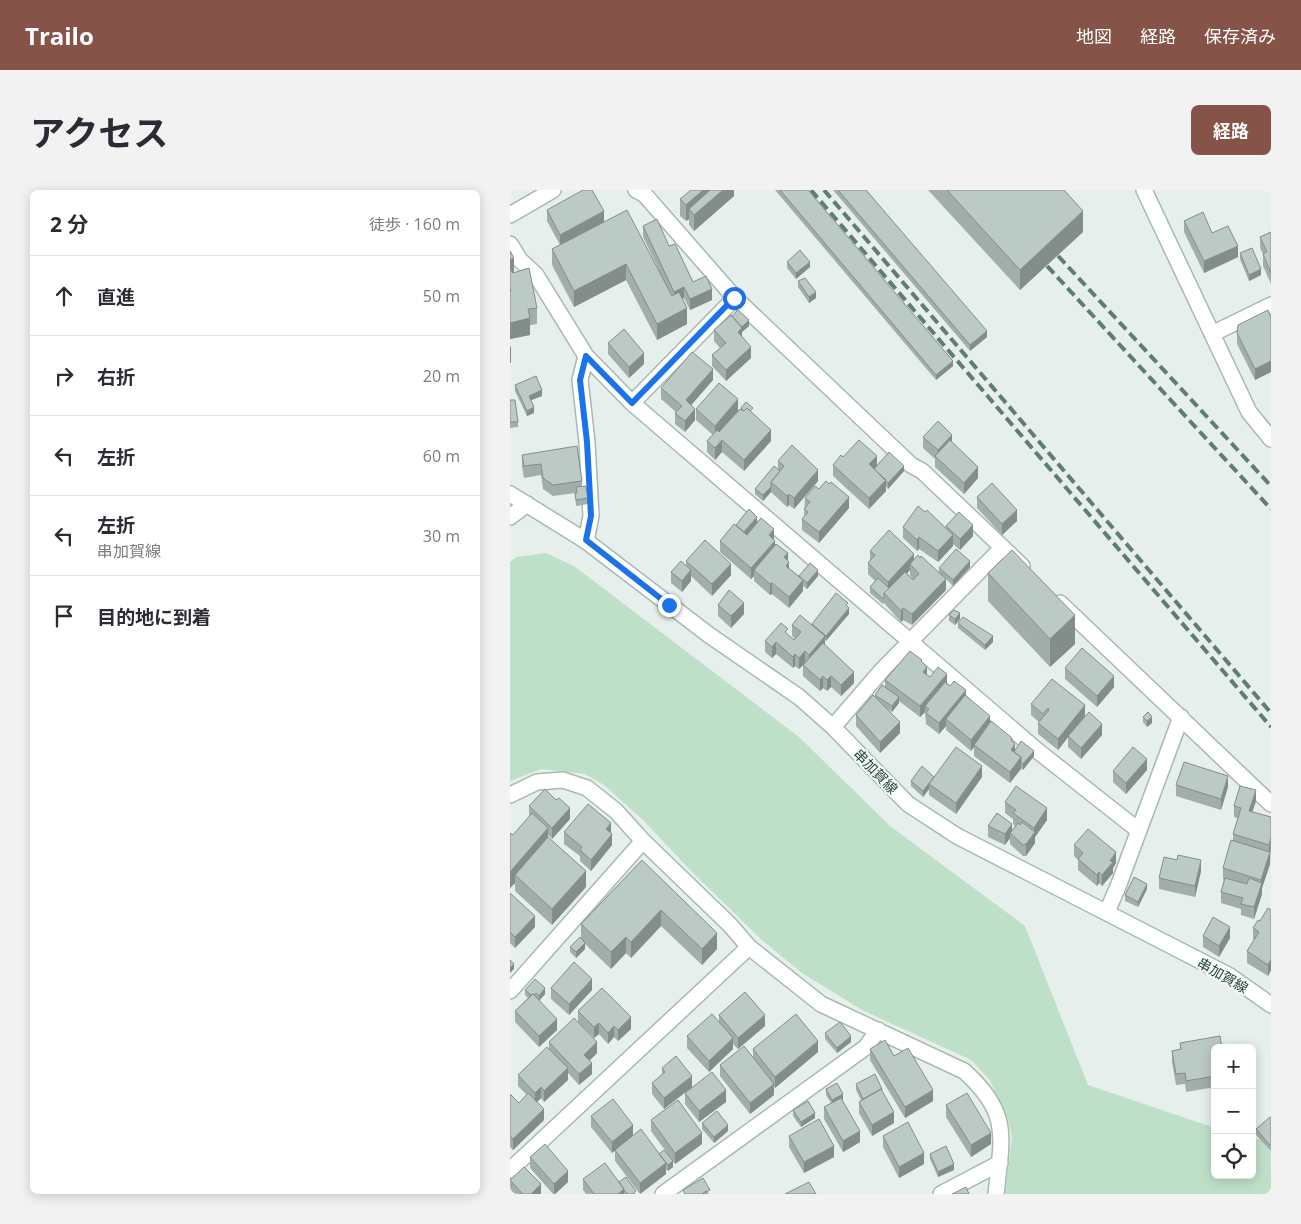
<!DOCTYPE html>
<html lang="ja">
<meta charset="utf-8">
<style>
body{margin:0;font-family:"Open Sans","Noto Sans JP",sans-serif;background:#f2f2f3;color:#2b2b33}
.controls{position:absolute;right:15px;bottom:15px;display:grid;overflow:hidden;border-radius:8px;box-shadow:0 2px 12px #0003}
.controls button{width:45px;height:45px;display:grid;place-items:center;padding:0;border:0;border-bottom:1px solid #e1e1e2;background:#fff;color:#2b2b33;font:25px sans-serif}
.stop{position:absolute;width:15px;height:15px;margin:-11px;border:4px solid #1a73e8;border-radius:50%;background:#fff}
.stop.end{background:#1a73e8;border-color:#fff;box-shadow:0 1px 5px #0008}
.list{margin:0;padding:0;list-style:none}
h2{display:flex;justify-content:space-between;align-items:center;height:65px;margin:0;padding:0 20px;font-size:21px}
h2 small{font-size:16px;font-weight:400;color:#7c7c81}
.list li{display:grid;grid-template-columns:32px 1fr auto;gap:15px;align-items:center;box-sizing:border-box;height:80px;padding:0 20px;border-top:1px solid #e1e1e2}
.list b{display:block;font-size:19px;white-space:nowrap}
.list p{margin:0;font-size:16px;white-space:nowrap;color:#7c7c81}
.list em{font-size:16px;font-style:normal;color:#7c7c81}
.icon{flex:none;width:28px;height:28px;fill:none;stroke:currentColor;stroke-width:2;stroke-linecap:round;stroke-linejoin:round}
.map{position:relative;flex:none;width:761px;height:1004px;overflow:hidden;border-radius:8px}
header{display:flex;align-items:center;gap:30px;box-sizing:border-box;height:70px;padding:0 25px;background:#855347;color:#fff}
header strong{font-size:24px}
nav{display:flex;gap:28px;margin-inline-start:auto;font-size:18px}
.intro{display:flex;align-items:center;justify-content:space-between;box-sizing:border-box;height:120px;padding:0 30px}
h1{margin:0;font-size:35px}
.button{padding:12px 22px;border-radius:8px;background:#855347;color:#fff;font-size:18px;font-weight:700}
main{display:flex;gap:30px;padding:0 30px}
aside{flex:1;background:#fff;border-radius:8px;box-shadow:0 2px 12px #0003}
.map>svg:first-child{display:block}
</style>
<header>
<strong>Trailo</strong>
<nav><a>地図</a><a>経路</a><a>保存済み</a></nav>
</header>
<div class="intro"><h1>アクセス</h1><a class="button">経路</a></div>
<main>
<aside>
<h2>2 分<small>徒歩 · 160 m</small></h2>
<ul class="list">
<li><svg class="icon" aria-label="ahead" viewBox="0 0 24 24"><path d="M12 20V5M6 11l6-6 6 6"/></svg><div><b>直進</b></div><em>50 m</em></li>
<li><svg class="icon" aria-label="right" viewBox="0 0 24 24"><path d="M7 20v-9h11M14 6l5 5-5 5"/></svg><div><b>右折</b></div><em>20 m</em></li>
<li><svg class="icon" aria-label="left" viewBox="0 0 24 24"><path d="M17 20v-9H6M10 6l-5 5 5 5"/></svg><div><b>左折</b></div><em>60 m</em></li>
<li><svg class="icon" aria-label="left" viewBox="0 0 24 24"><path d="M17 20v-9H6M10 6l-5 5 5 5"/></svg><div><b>左折</b><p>串加賀線</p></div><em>30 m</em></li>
<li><svg class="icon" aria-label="arrive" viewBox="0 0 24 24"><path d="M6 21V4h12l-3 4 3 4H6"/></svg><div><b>目的地に到着</b></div></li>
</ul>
</aside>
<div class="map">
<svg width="761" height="1004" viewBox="0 0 761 1004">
<rect width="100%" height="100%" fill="#e6efeb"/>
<!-- green -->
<path fill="#bfe0c8" d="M36 363 64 376 289 547 380 636 515 736 578 895 705 938V985H742V948L761 952V1004H495L502 948 498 929 479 889 461 870 352 820 292 783 253 751 181 681 134 631 94 595 75 584 31 579 0 591V372L7 367Z"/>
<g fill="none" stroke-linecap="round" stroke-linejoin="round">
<!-- street casing -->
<g stroke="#a8b8b2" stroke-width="18">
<path id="street" d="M126 0 135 5 225 108 401 275 412 281 512 376
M634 0 739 222 761 249
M0 25 43 0
M0 54 10 70 26 85 76 166 122 213 529 562 628 640
M702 144 761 115
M76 166 70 190 77 252 81 326 76 351
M122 213 225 108
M550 413 761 614
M323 537 373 479 492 358
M0 605 27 592 53 590 77 598 106 621 133 651 220 735 239 757 311 814 454 881C501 923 492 947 486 1004
M597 722 609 694 671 527
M0 801 133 651
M0 980 239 757
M153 1004 356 857 368 840
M431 1004 490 973"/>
</g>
<!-- secondary casing -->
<g stroke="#a4bbb3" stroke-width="18">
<path id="secondary" d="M0 304 76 351 199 445 289 507 323 537 398 614 447 646 720 786 761 815
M0 327 17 314"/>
</g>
<!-- street -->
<use href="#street" stroke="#fff" stroke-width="15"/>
<!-- secondary -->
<use href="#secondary" stroke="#fff" stroke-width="15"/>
<!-- rail -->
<path stroke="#5f7d75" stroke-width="4" stroke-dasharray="10 5" stroke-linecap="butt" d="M301 0 761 537
M314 0 761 523
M538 55 761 296
M527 65 761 319"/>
</g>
<!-- wall -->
<path fill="#a1aea9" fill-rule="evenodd" d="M224 0V6L184 41 179 35V29L176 31 170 26V9Z
M265 0H298L443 176 426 190Z
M323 0H356L477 147 460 161Z
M418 0H554L573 42 510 100Z
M37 20 94 32 149 80 133 47V36L159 56 183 92 202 110 180 120 174 108 172 109 177 134 147 150 116 90 64 117 42 75V59L50 55 37 31Z
M674 31 702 43 728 67 694 83 674 42Z
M761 42V94L753 76V64L750 58V47Z
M0 61 4 83 27 118V134L20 135V145L0 149Z
M730 63 751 85 739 91 730 69Z
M277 72 300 77 286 89 277 78Z
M288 91 306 108 299 113 288 97Z
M761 127V182L745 190 727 154V143Z
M239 136 232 142V147L241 168 216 191 202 176V165L210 158 204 151V140Z
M98 153 134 174 119 188 98 164Z
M203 190 181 215 185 230 175 242 165 234V223L166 222 151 209V198Z
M5 195 32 206 21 210 24 223 17 226 5 201Z
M0 210 8 232V237L0 238Z
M231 218 243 224 261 251 234 281 212 262 205 270 197 262V251L203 245 186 230V219L228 220 231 219Z
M413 247 442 253 468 288 454 304 425 277V269L413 258Z
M12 265 72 291V296L78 308V314L66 316 65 303 43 306 33 299 31 285 14 288 12 276Z
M333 267 367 275 394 281 378 299 376 296V301L359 319 323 286V275Z
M268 271 308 291 284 319 279 315 277 317 261 302 253 311 245 304V299L268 279Z
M309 299 339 318 309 353 292 340V329L294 327 295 308Z
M467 307 507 331 492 345 467 318Z
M415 322 436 338V336L463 346 450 360 443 354V356L428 372 409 359 407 361 393 348V337Z
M247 333 264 349 265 355 278 371 279 378 289 386H308L297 399 293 396V401L279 418 262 404 260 405 244 391V386L241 389 210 362V351L226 335Z
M360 361 404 369 429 382V378L460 377 443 396 436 389V400L402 435 393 430 391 432 374 413 373 414 360 403V397L365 391 358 384V373L360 371ZM400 380V385L404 390 397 383Z
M176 371 221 385 202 406 181 386V391L172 402 161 393V382L176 376Z
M478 383 565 454 540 477 478 411Z
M208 415 234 424 221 438 208 426Z
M338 417 339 424 315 451V456L344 493 331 506 321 497 317 501 313 498 310 501 293 486V475L295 473 289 479 285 476 283 478 266 464 262 468 255 462V451L278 445 284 450 285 449 282 446V435H302V434Z
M439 425 450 429 445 435 439 431Z
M448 433 483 452 475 460 448 438Z
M412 473 417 485 420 487 437 494 456 505 480 533 502 551 505 559 524 566 513 580 511 578 500 593 464 566V557L461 561 436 540V536L429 544 416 534 415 522 410 527 389 511V513L382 522 376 518 390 543 370 563 346 536V525L365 507V505L375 497V490Z
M555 478 604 497 587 517 555 489Z
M521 514 575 526 567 536 592 545 571 569 558 557V547L548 560 528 544V533L529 532 521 525Z
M633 527 642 533 637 537 633 532Z
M637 580 616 604 603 592V581Z
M424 587H472L446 624 419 605V599L413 607 401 596V591Z
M666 595 718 597 711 620 666 606Z
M746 611 742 622 761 627V659L760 663V674L752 698V704L744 729 731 725V719L711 713V702L714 690 713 689V678L723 651V644L728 628 724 627V616Z
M495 612 537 630 525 647V653L516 666H513L500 654V648L495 655 478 647V636L502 640 505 636 503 634V629L495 623Z
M19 616 60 629 42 649 38 645V647L76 697 42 735 5 701V693L0 698V643L3 645 19 627Z
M54 642 101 643 102 655 81 681 70 671V666L54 654Z
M564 655 606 673 603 678V683L592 696 589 693 587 696 568 680V670L564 666Z
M132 670 207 759 192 775 151 736 121 768 116 763 101 779 75 754V759L66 768 60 762V757L71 749V734Z
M691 681 685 707 649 699V688Z
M637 699 628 717 615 711V705Z
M0 703 25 737 5 758 0 753Z
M761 720V780L758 786 737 773V761L744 750 743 749V738Z
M693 746 720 748 709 767 693 757Z
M41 798 82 800 59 825 41 809Z
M15 800 35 804 29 810 47 840 29 857 5 832V821L18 808 15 805Z
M68 821 121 839 108 851 104 847 98 854 89 844 84 848 68 832Z
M209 825 255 836 228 859 223 854V859L199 882 177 858V846L209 832Z
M315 843 341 852 327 863 315 849Z
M39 852 87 863 80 870 82 884 69 895 58 883V890L34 912 31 908 27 912 34 930 3 960 0 957V904L9 913 17 905 8 896V885L39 859Z
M670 853 705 858V897L676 902 675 894 666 895 662 872V861L670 859Z
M243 859 308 862 265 898 264 896V905L240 924 210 886V875L243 868Z
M360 859 384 866 423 911 395 928 360 870Z
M152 878 182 897 154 919 142 904V893L152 885Z
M346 894 372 900 384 933 362 946 349 923V912L351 910 346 900Z
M316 899 333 910 332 911 350 952 333 962 314 929V917L321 913 316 905Z
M175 903 216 912 189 932 175 914Z
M436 915 481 954 461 967 436 927Z
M283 920 305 928 291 937 283 926Z
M81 926 123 945 149 964 163 977 158 981 156 979V984L130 1004 105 971V961L102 963 81 937Z
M761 928V959L760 960 746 945V939Z
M141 930 192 954 165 974 141 941Z
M192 933 218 941 204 953 192 939Z
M279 946 324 967 294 983 279 957Z
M373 946 414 974 389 988 373 957Z
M420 964 444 980 428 987 420 969Z
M20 967 58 992 45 1004H43L20 978Z
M73 989 109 992 126 1004H76L73 1000Z
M0 990 31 1004H2L0 1002Z"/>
<!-- shaded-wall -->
<path fill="#838d89" d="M193 0H212L179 19V29L176 31V15Z
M213 0H224V6L184 41V25Z
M94 21V32L50 56V45Z
M573 21V42L510 100V80Z
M728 56V67L694 83V71Z
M4 68V84L0 87V70Z
M300 72V77L286 89V83Z
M116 74V90L64 117V101Z
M751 79V85L739 91V85Z
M174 97V108L164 113V102Z
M202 99V110L180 120V109Z
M306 102V108L299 113V107Z
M177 118V134L147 150V134Z
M20 128V145L0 149V133Z
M239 130V136L232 142V149L228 142 231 138Z
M477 141V147L460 161V155Z
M1 156V173H0V157Z
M241 157V168L216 191V180Z
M134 163V174L119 188V177Z
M443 171V176L426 190V185Z
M761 171V182L745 190V179Z
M203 179V190L176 221V210Z
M32 200V206L19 211V206Z
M228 209V221L205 247V236Z
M24 217V223L17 226V221Z
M185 219V230L175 242V231Z
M261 240V251L234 281V270Z
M442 245V256L428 268V260Z
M212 250V262L205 270V258Z
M367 266V277L359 285V274Z
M394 276V281L378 299V293Z
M468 277V288L454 304V293Z
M308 280V291L284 319V308Z
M376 290V301L359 319V308Z
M261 297V302L253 311V305Z
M279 304V315L277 317V306Z
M339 307V318L309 353V342Z
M507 320V331L492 345V334Z
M247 327V333L232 350V344Z
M463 335V346L450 360V349Z
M264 339V350L259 345Z
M443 345V356L428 372V361Z
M409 347V359L407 361V350Z
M265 351V362L244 380V386L241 389V378Z
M278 363V374L279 372V383L276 387 274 367Z
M404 364V375L400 374V380L381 401 378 402V392Z
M460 371V377L443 396V390Z
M221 374V385L202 406V394Z
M181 380V391L172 402V391Z
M308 380V386L297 399V393Z
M436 389V400L402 435V424Z
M293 390V401L279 418V407Z
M262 393V404L260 405V394Z
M234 413V424L221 438V426Z
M339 418V424L316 451V446Z
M393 418V430L391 432V421Z
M450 423V429L445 435V429Z
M565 425V454L540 477V449Z
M315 446V457L299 477V465Z
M483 446V452L475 460V455Z
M266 452V464L262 468V457Z
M295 461V473L289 479V468Z
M285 464V476L283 478V467Z
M417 477V488L413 482Z
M344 482V493L331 506V495Z
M437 484V496L415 516V522L410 527V516Z
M313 486V498L310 501V490Z
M321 486V497L317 501V490Z
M604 486V497L587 517V506Z
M456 500V512L436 529V536L429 544V533Z
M389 507V513L382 522V516Z
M575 515V526L548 560V549Z
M480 526V537L464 555V557L461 561V550Z
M642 527V533L637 537V531Z
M390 532V543L370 563V552Z
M592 534V545L571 569V558Z
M502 548V558L505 554V565H501V550Z
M524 561V566L513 580V574Z
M511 567V579L500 593V582Z
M637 569V580L616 604V593Z
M472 576V587L446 624V613Z
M718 586V597L711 620V609Z
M419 594V599L413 607V601Z
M746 600V611L739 632V621Z
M60 618V629L42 649V638Z
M537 618V630L525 647V653L516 666V654L524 644V638Z
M101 633V644L96 639Z
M502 634V645L500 643V648L495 655V644Z
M38 638V654L5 685V693L0 698V682Z
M102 644V655L81 681V670Z
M761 648 760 674 752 698V704L744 729V717L751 696V690L759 666V655Z
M606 662V673L603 678V683L592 696V685L600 671Z
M691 670V681L685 707V696Z
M76 681V697L42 735V719Z
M589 682V693L587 696V685Z
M637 694V699L628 717V712Z
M151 720V736L121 768V752Z
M25 726V737L5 758V747Z
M720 737V748L709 767V756Z
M207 743V759L192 775V759Z
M116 747V763L101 779V762Z
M75 753V759L66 768V762Z
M761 769V780L758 786V775Z
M4 774V779L0 783V778Z
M82 789V800L59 825V814Z
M35 798V804L29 811V806Z
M255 825V836L228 859V848Z
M121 827V839L108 851V840Z
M47 829V840L29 857V846Z
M89 833V844L84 848V837Z
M104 836V847L98 854V843Z
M341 846V852L327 863V858Z
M223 848V859L199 882V871Z
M308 851V862L265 898V887Z
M87 852V863L74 876V865Z
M82 873V884L69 895V884Z
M58 878V890L34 912V901Z
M182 886V897L154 919V908Z
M264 894V905L240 924V913Z
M31 897V908L25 914V903Z
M216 900V912L189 932V921Z
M423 900V911L395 928V917Z
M333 904V910L322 916V910Z
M34 919V930L3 960V949Z
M384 922V933L362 946V935Z
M305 923V928L291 937V932Z
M123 935V946L102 963V952Z
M218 935V941L204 953V947Z
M350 941V952L333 962V951Z
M192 943V954L165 974V963Z
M481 943V954L461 967V955Z
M324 956V967L294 983V972Z
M414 963V974L389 988V977Z
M163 971V977L158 981V975Z
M156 973V984L130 1004V993Z
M444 974V980L428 987V982Z
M58 981V992L45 1004H44V994Z
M31 994V1004H21Z
M114 999V1004H108Z"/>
<!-- building -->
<path fill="#bbcac4" stroke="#838d89" d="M73 0H82L94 21 50 45 37 20Z
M181 0H193L176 15 170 9Z
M200 0H213L184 25 179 19Z
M270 0H298L443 171 426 185Z
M328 0H356L477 141 460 155Z
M437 0H554L573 21 510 80Z
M117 20 162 106 169 102 177 118 147 134 116 74 64 101 42 59Z
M693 22 702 43 718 36 728 56 694 71 674 31Z
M147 29 159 56 165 54 183 92 196 86 202 99 180 109 174 97 164 102 133 36Z
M761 42V83L753 64 757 62 750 47Z
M742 58 751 79 739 85 730 63Z
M290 60 300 72 286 83 277 72Z
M0 61 4 68 0 70Z
M19 78 27 118 18 119 20 128 0 133V101H1L0 99V79L3 83Z
M295 88 306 102 299 107 288 91Z
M228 120 239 130 232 137 222 126Z
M758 120 761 127V171L745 179 727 143 728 135Z
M221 125 232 138 228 142 241 157 216 180 202 165 216 153 204 140Z
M114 139 134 163 119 177 98 153Z
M182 162 203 179 176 210 185 219 175 231 165 223 172 216 151 198Z
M26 186 32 200 19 206 24 217 17 221 5 195Z
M209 193 228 209 205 236 186 219Z
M0 210H5L8 232H0Z
M236 212 243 218 240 221 237 218 234 221 231 218Z
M237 218 261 240 234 270 212 250 205 258 197 251 207 240 209 242 230 219 234 221Z
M428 231 442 245 428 260 413 247Z
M349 250 367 266 359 274 376 290 359 308 323 275 331 265 333 267Z
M440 250 468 277 454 293 425 266Z
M282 255 308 280 284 308 279 304 277 306 261 292 274 276 268 271Z
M67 256 72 291 43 295 33 288 31 274 14 276 12 265Z
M379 262 394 276 378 293 364 279Z
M264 276 270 281 261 292V297L253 305 245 299Z
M316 291 319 294 321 292 339 307 309 342 292 329 298 322 294 319 300 312 295 308 305 296 309 299Z
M482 293 507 320 492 334 467 307Z
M76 296 78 308 66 310 65 303H67L66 297Z
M408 316 415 322 417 320 443 345 428 361 409 347 407 350 393 337Z
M239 319 247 327 234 342 226 335Z
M449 322 463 335 450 349 436 336Z
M251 328 264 339 259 345 265 351 241 378 210 351 224 334 237 345Z
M379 340 404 364 378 392 358 373 365 365 360 361Z
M195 350 221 374 202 394 176 371Z
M266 354 278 363 274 367 279 372 276 376 293 390 279 407 262 393 260 394 244 380Z
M446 359 460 371 443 390 429 378Z
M502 360 565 425 540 449 478 383Z
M408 365 410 368 411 366 436 389 402 424 393 418 391 421 374 403 395 382 403 390 409 384 400 374Z
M171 371 181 380 172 391 161 382Z
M300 373 308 380 297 393 289 386Z
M368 388 379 398 374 403V407L373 409 360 397Z
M219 400 234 413 221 426 208 415Z
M326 403 338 413 336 415 339 418 316 446 302 434Z
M444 420 450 423 445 429 439 425Z
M290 425 315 446 299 465 295 461 289 468 285 464 283 467 266 452 262 457 255 451 271 433 278 439 275 442 284 450 291 442 282 435Z
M453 427 483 446 475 455 448 433Z
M313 453 344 482 331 495 321 486 317 490 313 486 310 490 293 475Z
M572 458 604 486 587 506 555 478Z
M400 461 412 470 411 471 417 477 413 482 420 487 428 477 437 484 410 516 375 490Z
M542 489 575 515 548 549 528 533 539 520 538 518 533 524 521 514Z
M444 491 456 500 429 533 416 523 419 519 415 516 435 492 440 496Z
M372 495 389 507 382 516 365 505Z
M363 505 390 532 370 552 346 525Z
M455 505 480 526 461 550 436 529Z
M579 522 592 534 571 558 558 546Z
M638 522 642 527 637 531 633 527Z
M481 531 502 548 501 550 505 554 501 560 511 567 500 582 464 555Z
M511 551 524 561 513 574 511 572V567L504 562Z
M446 557 472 576 446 613 419 594Z
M623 557 637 569 616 593 603 581Z
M674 572 718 586 711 609 666 595Z
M412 576 424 587 413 601 401 591Z
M506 596 537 618 524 638 503 623 506 620 495 612Z
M730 596 746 600 739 621 761 627V648L759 655 723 644 731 618 724 616Z
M35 599 46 610 49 608 60 618 42 638 19 616Z
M78 614 101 633 96 639 102 644 81 670 70 660 72 657 54 642Z
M22 623 38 638 0 682V643L3 645Z
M487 623 502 634 495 644 478 636Z
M512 632 525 642 516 654 513 655 500 643 508 633 510 635Z
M578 639 606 662 600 671 603 672 592 685 589 682 587 685 568 669 573 663 564 655Z
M38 647 76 681 42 719 5 685Z
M721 650 760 662 751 690 713 678Z
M668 665 691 670 685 696 649 688 654 667 667 670Z
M132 670 207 743 192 759 151 720 121 752 116 747 101 762 71 734Z
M624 687 637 694 628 712 615 705Z
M715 688 737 694 739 688 752 693 744 717 731 714 733 708 711 702Z
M0 703 25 726 5 747 0 742Z
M758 718 761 720V769L758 775 737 761 749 742 743 738 748 730 750 731Z
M703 727 720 737 709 756 693 746Z
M70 747 75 753 66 762 60 757Z
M0 770 4 774 0 778Z
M64 772 82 789 59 814 41 798Z
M25 789 35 798 29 806 26 803 24 805 23 804 21 805 15 800Z
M92 798 121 827 108 840 104 836 98 843 89 833 84 837 68 821Z
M235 802 255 825 228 848 209 825Z
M23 804 47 829 29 846 5 821Z
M202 824 223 848 199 871 177 846Z
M286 824 308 851 265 887 243 859Z
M64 828 87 852 74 865 82 873 69 884 39 852Z
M330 832 341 846 327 858 315 843Z
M710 846 712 858H705V886L676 891 675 883 666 884 662 861 671 859 670 853Z
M375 850 384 866 398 858 423 900 395 917 360 859Z
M234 856 264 894 240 913 210 875Z
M37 857 58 878 34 901 31 897 25 903 8 885Z
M166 866 182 886 154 908 142 893 155 882 152 878Z
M202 882 216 900 189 921 175 903Z
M365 884 372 899H371L353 909 346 894Z
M327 893 333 904 322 910 316 899Z
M371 899 384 922 362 935 349 912Z
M18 903 34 919 3 949 0 946V904L9 913Z
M457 903 481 943 461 955 436 915Z
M331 908 350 941 333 951 314 917Z
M103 909 123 935 102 952 81 926Z
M168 910 192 943 165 963 141 930Z
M298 911 305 923 291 932 283 920Z
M207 921 218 935 204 947 192 933Z
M760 927 761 928V954L760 955 746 939Z
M309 929 324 956 294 972 279 946Z
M398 932 414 963 389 977 373 946Z
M131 939 156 973 130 993 105 960Z
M35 954 58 981 44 994 20 967Z
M436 956 444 974 428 982 420 964Z
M154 960 163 971 158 975 149 964Z
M95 973 114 999 108 1004H84L73 989Z
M14 977 31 994 21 1004H10L12 1003 0 990Z
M116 987 126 1001 123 1004H117L109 992Z
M193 988 200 1000 192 1004H175L173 1000Z
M299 992 306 1004H275Z
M456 997 459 1004H442Z
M196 1001 198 1004H192Z"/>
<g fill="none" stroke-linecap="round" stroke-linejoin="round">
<!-- route -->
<path stroke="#1a73e8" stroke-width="6" d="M159 415 76 350 81 326 77 252 70 190 76 166 122 213 224 108"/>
</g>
<g text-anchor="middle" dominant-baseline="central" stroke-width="4" stroke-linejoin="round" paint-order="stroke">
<!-- street labels -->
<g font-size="14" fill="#24423a" stroke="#f7fbf9">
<text transform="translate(366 581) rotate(46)">串加賀線</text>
<text transform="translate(713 785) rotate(30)">串加賀線</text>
</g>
</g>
</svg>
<div class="controls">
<button>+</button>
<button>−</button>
<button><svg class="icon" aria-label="locate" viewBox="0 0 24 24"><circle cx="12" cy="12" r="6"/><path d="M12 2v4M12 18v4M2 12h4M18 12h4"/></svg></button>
</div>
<div class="stop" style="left:224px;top:108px"></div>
<div class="stop end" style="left:159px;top:415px"></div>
</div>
</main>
